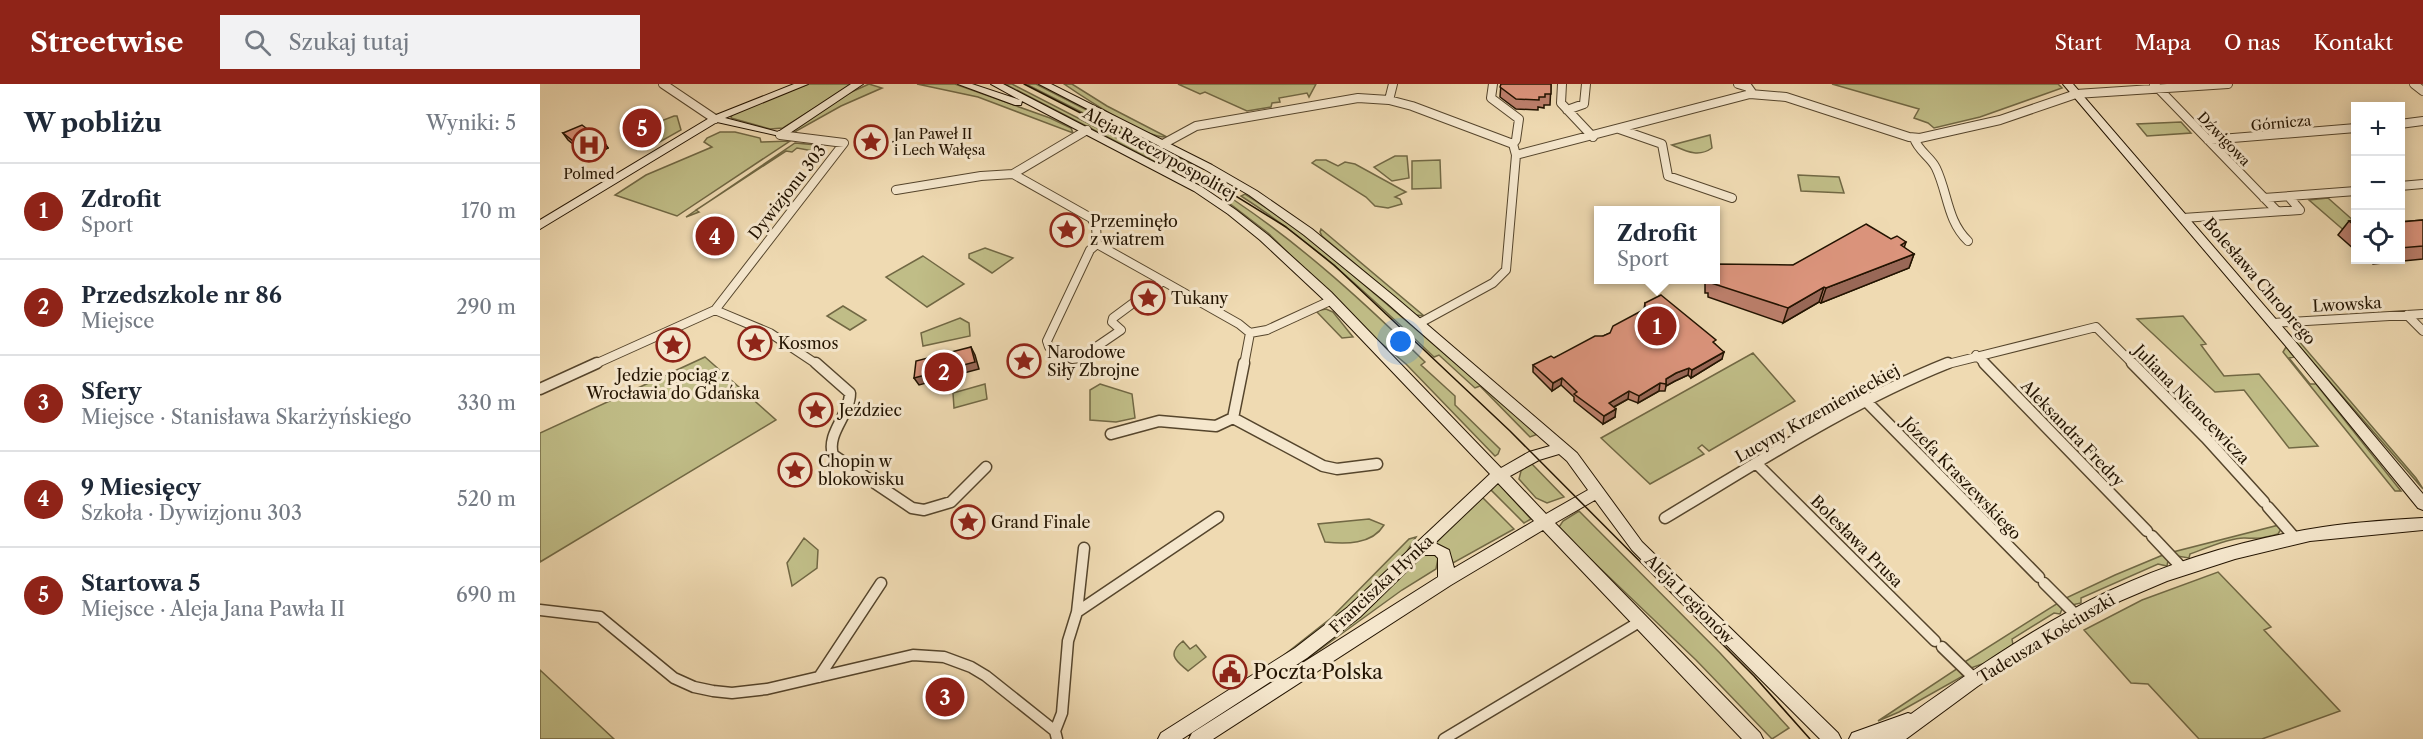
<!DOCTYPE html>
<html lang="pl">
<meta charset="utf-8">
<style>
body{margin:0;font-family:"Libre Caslon Text",serif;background:#f2f2f3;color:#1f2937}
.controls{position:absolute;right:18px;top:18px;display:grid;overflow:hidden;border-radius:0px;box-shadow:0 3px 15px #0003}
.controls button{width:54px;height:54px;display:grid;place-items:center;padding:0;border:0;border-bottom:2px solid #e0e1e3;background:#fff;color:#1f2937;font:30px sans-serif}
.you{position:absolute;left:861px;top:258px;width:21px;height:21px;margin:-15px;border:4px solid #fff;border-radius:50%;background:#1a73e8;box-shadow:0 0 0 9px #1a73e833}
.badge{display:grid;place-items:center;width:39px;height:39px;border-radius:50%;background:#8f2418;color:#fff;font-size:20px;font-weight:700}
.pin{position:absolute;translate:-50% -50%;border:3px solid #fff;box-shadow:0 2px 6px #0006}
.popup{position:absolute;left:1054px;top:122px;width:126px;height:78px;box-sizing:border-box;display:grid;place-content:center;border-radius:0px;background:#fff;filter:drop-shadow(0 2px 4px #0005);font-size:20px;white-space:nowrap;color:#747a83}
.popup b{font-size:22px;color:#1f2937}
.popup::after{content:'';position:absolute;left:50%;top:100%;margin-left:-12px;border:12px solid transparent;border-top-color:#fff}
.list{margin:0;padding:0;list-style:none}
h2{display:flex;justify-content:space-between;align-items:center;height:78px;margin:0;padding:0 24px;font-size:26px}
h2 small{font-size:20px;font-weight:400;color:#747a83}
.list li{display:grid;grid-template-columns:39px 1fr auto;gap:18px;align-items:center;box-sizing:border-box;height:96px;padding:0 24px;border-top:2px solid #e0e1e3}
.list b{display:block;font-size:22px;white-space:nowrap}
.list p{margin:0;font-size:20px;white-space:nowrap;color:#747a83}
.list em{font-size:20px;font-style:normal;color:#747a83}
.icon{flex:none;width:33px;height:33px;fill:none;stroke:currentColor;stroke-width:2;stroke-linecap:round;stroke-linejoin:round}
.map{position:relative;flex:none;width:1883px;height:655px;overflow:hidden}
header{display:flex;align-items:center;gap:36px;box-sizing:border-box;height:84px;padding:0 30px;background:#8f2418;color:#fff}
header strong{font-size:28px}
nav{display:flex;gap:33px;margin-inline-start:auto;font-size:21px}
.search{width:420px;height:54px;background:#f2f2f3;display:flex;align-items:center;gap:15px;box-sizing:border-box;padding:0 21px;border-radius:0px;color:#747a83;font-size:22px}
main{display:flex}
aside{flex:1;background:#fff}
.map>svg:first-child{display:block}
</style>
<header>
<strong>Streetwise</strong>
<div class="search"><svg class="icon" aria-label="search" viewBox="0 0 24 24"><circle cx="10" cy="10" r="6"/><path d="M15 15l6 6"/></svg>Szukaj tutaj</div>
<nav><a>Start</a><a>Mapa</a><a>O nas</a><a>Kontakt</a></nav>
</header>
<main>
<aside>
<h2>W pobliżu<small>Wyniki: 5</small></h2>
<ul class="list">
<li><span class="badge">1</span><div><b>Zdrofit</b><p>Sport</p></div><em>170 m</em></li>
<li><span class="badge">2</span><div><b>Przedszkole nr 86</b><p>Miejsce</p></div><em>290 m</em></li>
<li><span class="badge">3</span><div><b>Sfery</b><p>Miejsce · Stanisława Skarżyńskiego</p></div><em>330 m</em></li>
<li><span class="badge">4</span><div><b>9 Miesięcy</b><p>Szkoła · Dywizjonu 303</p></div><em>520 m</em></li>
<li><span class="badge">5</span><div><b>Startowa 5</b><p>Miejsce · Aleja Jana Pawła II</p></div><em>690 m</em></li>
</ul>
</aside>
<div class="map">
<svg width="1883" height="655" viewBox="0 0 1883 655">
<rect width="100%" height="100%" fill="#efdab2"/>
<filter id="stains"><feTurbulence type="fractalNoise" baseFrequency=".00333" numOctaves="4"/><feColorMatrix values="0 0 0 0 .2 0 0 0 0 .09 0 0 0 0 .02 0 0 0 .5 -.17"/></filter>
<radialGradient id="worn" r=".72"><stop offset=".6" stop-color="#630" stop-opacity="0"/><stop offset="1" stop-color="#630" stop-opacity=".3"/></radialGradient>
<!-- green -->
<path fill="#c0bd87" stroke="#716844" stroke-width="1.5" d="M268 0H313L243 44 230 45 191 34 192 30Z
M329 0 342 4 301 22 251 50V47L307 10Z
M377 0H415L510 34 531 44 533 49 438 13Z
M465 0H472L641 87 637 89Z
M486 0H496L652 80 648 82Z
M524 0H532L567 22 627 53C606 55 543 13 524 0Z
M638 0H776L769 13 767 9 739 14 740 18 732 19 731 23 707 27 665 8 660 10Z
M1292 0H1518L1522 4 1440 33 1394 44 1388 39 1374 34 1379 25Z
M134 32H137L141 46 109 64 96 57 111 45 113 40Z
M1641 38 1651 49 1607 52 1597 40Z
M180 48H195L220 54 221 58 250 57 137 132 75 111 106 91 172 63 164 58 167 54Z
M1170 51 1172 64C1158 74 1146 67 1132 61Z
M255 59 277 61 273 67 257 64 252 68 246 67 156 126 159 128 146 133Z
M855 72H867L869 94 852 97 834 83Z
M776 76H786L798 82 805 78 815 80 866 108 855 113 860 115 862 120 848 124 835 122 826 113 772 79Z
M900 76 901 104 872 105V77Z
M1258 91 1299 93 1304 109 1261 107Z
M705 110 751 140 800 180 998 350 990 353 940 302 935 304 899 271 894 273C833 215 773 158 701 112Z
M1788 114 1815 138 1807 149 1769 116Z
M694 116C764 163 826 220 885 278L881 281 915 312V321L960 365 958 370 955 372 866 280 835 254 728 149 689 119Z
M781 145 884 232 876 231 871 227 782 152 780 148Z
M445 164 473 174 452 189 429 174V170Z
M383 172 424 200 387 223 346 193Z
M303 222 326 236 310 246 287 232Z
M786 225 793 228 813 253 802 254 776 227Z
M1643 232 1666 260 1661 261 1684 292 1719 290 1778 362 1749 364 1704 306 1675 308 1597 235Z
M420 234 429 239 430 252 383 262 381 249Z
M1751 253 1758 256 1876 394 1883 405Z
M1746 263 1754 273 1749 274 1770 300H1776L1861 407H1855L1743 268Z
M1213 269 1255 317 1169 367 1162 361 1158 364 1164 370 1110 400 1061 354Z
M165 273 236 336 0 478V349Z
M445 300 447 315 414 324 413 309Z
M560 300 592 310 595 334 576 338 550 336V306Z
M991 379 1024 413 1007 419 996 414 979 395 981 387Z
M957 398 990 434 991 435 984 439 949 404Z
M941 412 974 445 913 479 908 466 895 460Z
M1039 427 1180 569 1249 644 1232 655 1156 576 1022 448 1019 443 1023 437Z
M829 435 844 441C832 461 805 460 785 458L778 440Z
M1739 441 1741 445 1738 450C1724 454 1719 455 1705 454 1691 453 1664 465 1650 470L1649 474 1637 472 1633 468Z
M876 453 864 472 800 531 744 571 791 534 869 455Z
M264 454 278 466 277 484 252 502 247 479Z
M885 470H893L898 474 896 485 862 506 753 585 825 528Z
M1623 471 1628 476 1627 482 1618 480 1541 514V519L1532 521 1526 514 1575 491Z
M1678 488 1731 543 1724 546 1800 627 1722 655H1659L1608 600 1591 599 1544 546 1602 516Z
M1518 519 1522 525 1520 530 1514 529 1472 555 1473 561 1448 578 1431 584 1423 579Z
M643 557 650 565 656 561 666 573 648 587C638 578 625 571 643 557Z
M1418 584 1423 592 1359 628 1338 637Z
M0 586 74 655H0Z"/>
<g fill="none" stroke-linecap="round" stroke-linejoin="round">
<!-- street-far1 casing -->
<g stroke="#55452c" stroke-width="10">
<path id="street-far1" d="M123 0 175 35
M953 0 951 14 979 35 976 56 973 60
M1022 0 1021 19 1053 53
M1198 0 1208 3 1213 10
M1614 0 1737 127
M1874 0 1883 7
M849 16 853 0
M1027 26 1044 20 1046 0
M1860 40 1883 37
M1079 45 1122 60 1128 92 1192 114
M1374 54C1378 67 1391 73 1396 84 1408 109 1407 137 1428 157
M1668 56 1816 44
M623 60 656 42 818 14 849 16 872 22 973 60 976 71 966 186 953 199 878 240
M976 71 1210 10 1246 13 1369 53 1380 54 1460 36 1536 10 1688 0
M473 90 547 46
M1860 102 1883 100
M356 106 441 92 473 90 551 134 556 141 557 160 550 166 507 257 509 263 532 275 540 274 581 246 572 238 573 234 623 197 699 240 710 249
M1724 114 1816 107
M1643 134 1760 126 1749 113
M557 160 623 197
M175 226 230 249 278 281
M1867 231 1883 247
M1733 239 1883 230
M710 249 727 246 790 217
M1436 271 1446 281
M53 281 175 226 304 59 240 51
M704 281 710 249
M1404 281 1556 243 1594 281"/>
</g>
<!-- street casing -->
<g stroke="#55452c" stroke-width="13">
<path id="street" d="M276 279 310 309C310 331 286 349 293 371L372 424 384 426 411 418 446 383
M704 279 693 334 783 382 797 385 837 380
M1444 279 1607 447
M1592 279 1666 354 1724 418
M0 305 57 279
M1325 316 1499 493
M571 350 619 337 676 342 693 334
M1217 380 1395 557
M1728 423 1755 454
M1125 434C1217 379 1308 319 1408 279
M1612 452 1643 485
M1504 499 1537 532
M0 526 60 533 134 594 154 603 173 607 192 609 227 605 373 571 404 573 431 583 446 592 515 647
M537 528 678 433
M1402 563 1436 596
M279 593 341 499
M517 655 515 647 522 629 528 557 537 528 544 464
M904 655 1101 537"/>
</g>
<!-- secondary casing -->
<g stroke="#221300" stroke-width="2">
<path id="secondary" d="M254 0H268L185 34 238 48 311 0H323L244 53 177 38 0 145V136L171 33Z
M418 0H432L480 16 451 0H463L662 103 696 126 728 151 791 208 961 384 989 368 1010 362 847 219 764 151 709 111 664 85 499 0H511L672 81 717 107 772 145 855 213 1037 369 1102 458 1298 649 1301 655H1280L1092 466 1055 416 1015 439 1220 649 1223 655H1202L1003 446 911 501 673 655H649L652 649 898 493V474L895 471H883L820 533 767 574 642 655H618L621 649 755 564 808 523 950 390 782 214 720 156 688 130 654 107 482 17 481 21H475ZM1019 370 1027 377 1048 406 1006 430 970 392 999 376ZM958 399 994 437 914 484 909 466 895 459Z
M1523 0H1533L1753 255 1883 410V426L1878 424 1745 261Z
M1883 434V446L1770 457 1695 475 1627 497 1580 517 1522 548 1438 602 1366 655H1309L1312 649 1368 629 1371 630C1434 585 1499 540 1569 507 1636 476 1710 454 1783 443 1816 438 1850 436 1883 434Z"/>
</g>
<!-- street-far1 -->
<use href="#street-far1" stroke="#f5e7cd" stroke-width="8"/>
<!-- street -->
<use href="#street" stroke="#f5e7cd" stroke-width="10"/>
<!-- secondary -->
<use href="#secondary" fill="#f5e7cd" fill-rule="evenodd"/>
<!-- tram -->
<path stroke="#221300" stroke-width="1.5" d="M484 0 660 90 746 143 794 181 970 347 1214 592 1270 655"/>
</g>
<!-- wall -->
<path fill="#bc7f6b" stroke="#221300" stroke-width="1.5" d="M961 0H1011L1010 21H1004V24L998 23V26L976 25 960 13Z
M23 49 63 57 68 64 49 73 28 56Z
M1815 136V166L1798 151 1809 137Z
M1883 136V175L1833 180 1828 176H1860V138Z
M1351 155 1366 158 1364 164 1374 170 1369 184 1281 219 1279 218 1243 239 1168 213V209H1165V195H1176L1253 181Z
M1105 219 1175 260 1182 275 1151 294 1148 291 1135 297 1126 302 1125 307H1119L1098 319 1088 315 1074 323 1075 333 1063 340 1034 317V313L1021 301 1012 307 993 288V281L1014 274 1070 249 1104 225Z"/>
<!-- shaded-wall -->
<path fill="#996857" stroke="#221300" stroke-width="1.5" d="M63 57 68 64 49 73 43 65Z
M1374 170 1369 184 1281 219 1286 204Z
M1284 203 1279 218 1243 239 1248 224Z
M431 263 435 271 439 285 379 301 374 294Z
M1184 268 1182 275 1151 294 1152 286Z
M1149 284 1148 291 1135 297 1126 302V295L1136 289Z
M1022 294 1021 301 1012 307 1013 299Z
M1120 299 1119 307 1098 319 1099 312Z
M1089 307 1088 315 1068 326 1069 319Z
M1076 325 1075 333 1063 340 1064 332Z"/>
<!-- building -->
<path fill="#db947c" stroke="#221300" stroke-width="1.5" d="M961 0H1011V10H1005V13H999V16L976 15 960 3Z
M42 41 63 57 43 65 23 49Z
M1815 136V142L1809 137Z
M1883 136V162L1860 164V138Z
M1326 140 1351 155 1357 152 1366 158 1361 161 1374 170 1286 204 1284 203 1248 224 1171 199V195H1176V180L1253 181Z
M1121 211 1176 256 1173 258 1184 268 1152 286 1149 284 1136 289 1126 295V300L1120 299 1099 312 1089 307 1069 319 1076 325 1064 332 1034 310 1037 308 1022 294 1013 299 993 281 1011 272 1014 274 1055 252H1063L1070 249 1073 242 1105 225V219Z
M431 263 435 278 374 294 376 277Z"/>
<!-- icons -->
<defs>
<g id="sight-ring" transform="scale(1.725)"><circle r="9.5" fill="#f5e7cd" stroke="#8f2418" stroke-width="1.5"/><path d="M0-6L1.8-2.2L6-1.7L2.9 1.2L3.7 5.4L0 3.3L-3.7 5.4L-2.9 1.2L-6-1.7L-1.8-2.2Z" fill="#8f2418"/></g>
<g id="hospital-ring" transform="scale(1.725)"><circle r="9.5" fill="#f5e7cd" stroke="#8f2418" stroke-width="1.5"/><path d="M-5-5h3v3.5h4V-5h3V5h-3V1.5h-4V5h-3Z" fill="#8f2418"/></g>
<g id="civic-ring" transform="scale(1.725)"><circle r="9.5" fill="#f5e7cd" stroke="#8f2418" stroke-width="1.5"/><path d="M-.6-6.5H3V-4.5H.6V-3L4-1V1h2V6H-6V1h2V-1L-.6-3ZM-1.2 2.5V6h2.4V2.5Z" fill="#8f2418"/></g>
</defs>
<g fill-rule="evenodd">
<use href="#sight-ring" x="331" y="58"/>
<use href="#hospital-ring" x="49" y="61"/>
<use href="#sight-ring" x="527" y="146"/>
<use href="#sight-ring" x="608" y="214"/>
<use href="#sight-ring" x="215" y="259"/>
<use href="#sight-ring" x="133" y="261"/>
<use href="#sight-ring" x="484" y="277"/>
<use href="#sight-ring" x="276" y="326"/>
<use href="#sight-ring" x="255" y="386"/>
<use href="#sight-ring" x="428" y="438"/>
<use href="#civic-ring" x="690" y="588"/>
</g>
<g text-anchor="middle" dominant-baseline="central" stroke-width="6" stroke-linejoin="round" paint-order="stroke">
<!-- far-street labels -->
<g font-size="14" fill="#221300" stroke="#f5e7cd">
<text transform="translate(1741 39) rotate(-5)">Górnicza</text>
<text transform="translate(1684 55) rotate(46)">Dźwigowa</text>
</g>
<!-- far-poi labels -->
<g font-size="14" fill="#221300" stroke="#f5e7cd" text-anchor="start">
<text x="354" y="50">Jan Paweł II<tspan x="354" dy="16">i Lech Wałęsa</tspan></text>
<text x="49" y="90" text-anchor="middle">Polmed</text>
</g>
<!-- street labels -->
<g font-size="16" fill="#221300" stroke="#f5e7cd">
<text transform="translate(620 69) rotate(29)">Aleja Rzeczypospolitej</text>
<text transform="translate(247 108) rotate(-52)">Dywizjonu 303</text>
<text transform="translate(1720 197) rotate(49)">Bolesława Chrobrego</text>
<text transform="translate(1807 220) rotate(-3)">Lwowska</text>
<text transform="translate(1652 320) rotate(46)">Juliana Niemcewicza</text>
<text transform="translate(1277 329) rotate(-29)">Lucyny Krzemienieckiej</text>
<text transform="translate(1533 349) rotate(46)">Aleksandra Fredry</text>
<text transform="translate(1422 394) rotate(46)">Józefa Kraszewskiego</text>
<text transform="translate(1317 457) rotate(45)">Bolesława Prusa</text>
<text transform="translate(841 500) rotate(-43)">Franciszka Hynka</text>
<text transform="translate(1150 515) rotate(45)">Aleja Legionów</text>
<text transform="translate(1506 554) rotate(-31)">Tadeusza Kościuszki</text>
</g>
<!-- poi labels -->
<g font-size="16" fill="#221300" stroke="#f5e7cd" text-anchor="start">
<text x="550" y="137">Przeminęło<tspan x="550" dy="18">z wiatrem</tspan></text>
<text x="631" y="214">Tukany</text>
<text x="238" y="259">Kosmos</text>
<text x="507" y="268">Narodowe<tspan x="507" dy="18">Siły Zbrojne</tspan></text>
<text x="133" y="291" text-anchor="middle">Jedzie pociąg z<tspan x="133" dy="18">Wrocławia do Gdańska</tspan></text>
<text x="299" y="326">Jeździec</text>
<text x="278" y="377">Chopin w<tspan x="278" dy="18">blokowisku</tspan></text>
<text x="451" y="438">Grand Finale</text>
</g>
<!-- near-poi labels -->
<g font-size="20" fill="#221300" stroke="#f5e7cd" text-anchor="start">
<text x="713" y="588">Poczta Polska</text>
</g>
</g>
<rect width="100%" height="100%" filter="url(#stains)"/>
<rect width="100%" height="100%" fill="url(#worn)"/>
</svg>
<div class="controls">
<button>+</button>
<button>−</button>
<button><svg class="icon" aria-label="locate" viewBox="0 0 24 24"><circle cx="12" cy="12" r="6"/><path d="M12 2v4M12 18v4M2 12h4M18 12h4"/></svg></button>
</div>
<div class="you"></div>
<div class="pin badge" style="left:1117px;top:242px">1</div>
<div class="popup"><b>Zdrofit</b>Sport</div>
<div class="pin badge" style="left:404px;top:288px">2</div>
<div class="pin badge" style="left:405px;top:613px">3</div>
<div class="pin badge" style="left:175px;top:152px">4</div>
<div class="pin badge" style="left:102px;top:44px">5</div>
</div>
</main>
